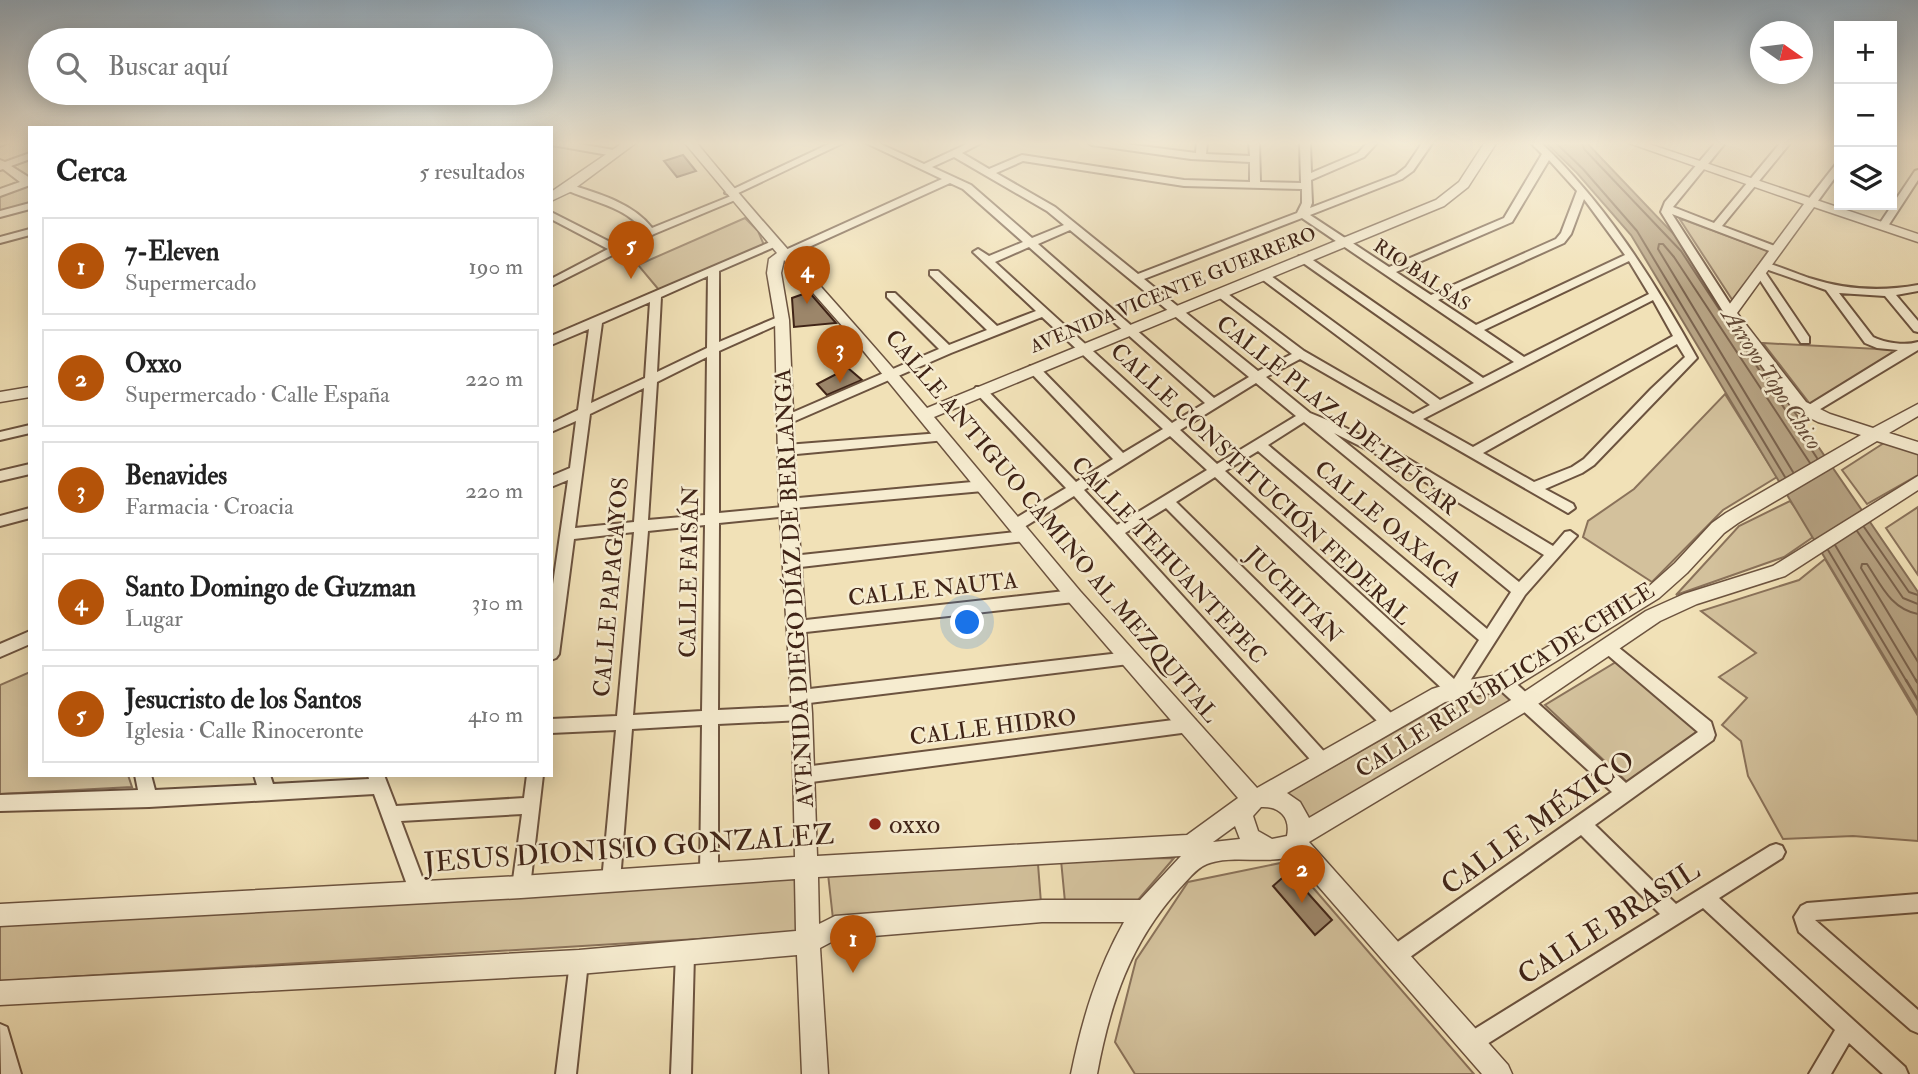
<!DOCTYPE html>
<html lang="es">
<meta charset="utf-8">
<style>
body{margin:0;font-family:"IM FELL Double Pica",serif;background:#f6f6f6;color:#222}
.controls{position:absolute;right:21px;top:21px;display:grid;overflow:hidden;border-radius:0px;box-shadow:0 4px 18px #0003}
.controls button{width:63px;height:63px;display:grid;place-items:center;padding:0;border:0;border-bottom:2px solid #e0e0e0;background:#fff;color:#222;font:35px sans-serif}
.compass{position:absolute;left:1750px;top:21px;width:63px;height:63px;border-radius:50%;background:#fff;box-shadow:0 4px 18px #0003;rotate:104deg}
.you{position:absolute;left:968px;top:623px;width:24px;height:24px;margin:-18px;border:5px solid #fff;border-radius:50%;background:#1a73e8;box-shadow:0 0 0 10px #1a73e833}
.badge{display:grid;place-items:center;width:46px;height:46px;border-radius:50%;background:#b45309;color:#fff;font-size:23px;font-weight:700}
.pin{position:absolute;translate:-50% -58px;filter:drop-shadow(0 2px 4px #0008)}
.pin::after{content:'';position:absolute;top:37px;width:24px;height:21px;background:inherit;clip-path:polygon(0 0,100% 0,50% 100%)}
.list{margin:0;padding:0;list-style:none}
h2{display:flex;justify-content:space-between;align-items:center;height:91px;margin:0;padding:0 28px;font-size:30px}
h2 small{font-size:23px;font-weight:400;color:#767676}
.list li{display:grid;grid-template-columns:46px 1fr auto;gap:21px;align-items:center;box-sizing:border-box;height:98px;margin:0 14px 14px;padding:0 14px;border:2px solid #e0e0e0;border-radius:0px}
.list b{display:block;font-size:26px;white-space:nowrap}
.list p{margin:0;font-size:23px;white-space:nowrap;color:#767676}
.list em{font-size:23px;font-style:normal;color:#767676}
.icon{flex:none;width:38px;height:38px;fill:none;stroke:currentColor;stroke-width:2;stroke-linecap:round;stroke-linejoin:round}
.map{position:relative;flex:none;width:1918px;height:1074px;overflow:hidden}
.search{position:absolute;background:#fff;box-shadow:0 4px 18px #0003;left:28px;top:28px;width:525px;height:77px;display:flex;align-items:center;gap:18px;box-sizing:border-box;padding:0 24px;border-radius:38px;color:#767676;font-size:26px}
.panel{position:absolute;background:#fff;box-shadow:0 4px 18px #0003;left:28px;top:126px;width:525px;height:651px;border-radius:0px}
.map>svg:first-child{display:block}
</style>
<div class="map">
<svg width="1918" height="1074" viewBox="0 0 1918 1074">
<rect width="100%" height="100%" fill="#f1e1b7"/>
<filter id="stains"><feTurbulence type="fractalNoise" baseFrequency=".00286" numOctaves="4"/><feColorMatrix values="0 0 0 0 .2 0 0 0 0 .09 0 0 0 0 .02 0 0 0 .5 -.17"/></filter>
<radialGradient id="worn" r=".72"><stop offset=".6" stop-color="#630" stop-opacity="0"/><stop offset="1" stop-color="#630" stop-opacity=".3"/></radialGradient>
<!-- green -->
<path fill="#d3c19c" stroke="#8a725a" stroke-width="2" d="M27 185 30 187V203L0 211V196Z
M745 218 758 231 764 245 659 290 638 265Z
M1679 218 1768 251 1733 301Z
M1763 343 1898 350 1810 404Z
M1725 394 1777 477 1723 510 1652 582 1583 537 1588 521 1634 489Z
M1887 441 1918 451V475L1867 504 1842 470Z
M1790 501 1816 535 1784 557 1676 595 1739 526Z
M1918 507V575L1886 528Z
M1825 559 1918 716V841L1853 836 1783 839 1748 776 1741 741 1722 725 1747 698 1719 677 1756 653 1701 611 1799 580Z
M1616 662 1700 733 1627 782 1545 705Z
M30 672V775H128L132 787 0 794V685Z
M1507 691 1514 698 1403 768 1310 821 1285 794 1465 692Z
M1174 858 1138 900 1065 902 1061 860Z
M1290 861 1474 1074H1135L1115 1042 1136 960 1188 882Z
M1038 864 1041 903 833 919 828 874Z
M797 875 798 933 0 981V925Z"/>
<!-- water -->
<path fill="#b5a181" stroke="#866f57" stroke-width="2" d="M1545 142H1586L1686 247 1789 404 1918 592V713L1631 235 1577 173Z"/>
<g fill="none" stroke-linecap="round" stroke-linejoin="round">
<!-- shore-far1 -->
<path stroke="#7a624c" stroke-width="2" d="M1555 142 1583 169 1637 231 1785 477
M1582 142 1584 149 1681 251 1721 312
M1729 324 1817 458
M1793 472 1658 249 1659 244H1663L1674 257 1810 463
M1864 527 1909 592 1918 595
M1857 531 1903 598 1918 604
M1835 545 1917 682
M1828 550 1907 682
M1918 614C1891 609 1881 585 1867 564H1862L1861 568 1918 662"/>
<!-- shore -->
<path stroke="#7a624c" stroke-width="2.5" d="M1906 680 1918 700
M1916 680 1918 683"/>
</g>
<!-- building -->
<path fill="#9c866a" stroke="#402417" stroke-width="2" d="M683 155 696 171 677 177 664 161Z
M809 292 836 323 794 327 792 298Z
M848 368 862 380 827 395 817 384Z
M1289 872 1332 920 1315 935 1273 886Z"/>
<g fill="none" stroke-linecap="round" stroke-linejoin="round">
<!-- minor casing -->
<g stroke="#6c533f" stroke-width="4">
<path id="minor" d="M0 142H10L0 146Z
M551 142H567L614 150 619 153 614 156 552 145Z
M833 142H845L734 195 725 193Z
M864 142H876L924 164 971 142H983L962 153 989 169 1022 155 1184 180 1250 182V162L1191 159 1092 145 1087 142H1110L1196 153 1197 142H1207L1206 154 1250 156 1249 142H1259L1260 182 1301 183 1300 142H1310L1311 173 1358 153 1368 142H1378L1364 157 1311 180 1312 203 1310 208 1396 175 1406 167 1423 142H1433L1413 171 1402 179 1310 215 1389 267 1504 218 1542 154 1530 142H1540C1605 203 1653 279 1697 358L1594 465 1582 473 1545 489 1573 504 1575 508 1568 513 1300 359 1266 377 1310 413 1342 426 1405 457 1553 546 1565 532 1570 531 1577 536 1525 595 1461 695 1455 697 1449 695 1215 477 1176 502 1396 718 1398 723 1396 728 1390 730 1384 728 1166 508 1125 533 1329 757 1331 762 1329 767 1323 769 1317 767 1074 496 1021 529H1011L1009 525 1011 521 1066 488 976 393 974 390 976 387H984L1076 482 1113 459 1030 372 1028 369 1030 366H1038L1123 453 1163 429 1042 317 951 353 788 424H780L778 421 780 418 939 349 887 297V293H895L949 345 987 330 930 275V271H938L997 326 1036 311 973 252 978 249 989 256 1023 242 963 189 950 183 789 256H781V252L942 179ZM954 157 1047 211 1064 225 1032 238 971 185 932 167ZM1549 160 1577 191 1561 233 1556 239 1431 295 1396 272 1512 222ZM1023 161 1184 186 1302 189V203L1297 213 1138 274 1055 207 996 173ZM1584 199 1625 255 1476 325 1438 300 1564 243 1571 234ZM1302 218 1514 362 1483 378 1307 256H1299V260L1474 383 1440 400 1267 273H1259V277L1430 405 1413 414 1304 351 1224 291H1216V295L1292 354 1258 371 1144 279ZM1070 230 1249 377 1214 398 1038 244ZM1029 247 1205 403 1172 423 995 262ZM1629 261 1649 294 1524 357 1484 330ZM1653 300 1673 336 1473 447 1423 419ZM1677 344 1685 357 1651 389 1584 459 1572 467 1534 482 1483 453ZM1256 383 1296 416 1217 464 1180 430ZM1304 422 1511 592 1487 629 1268 445ZM1334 433 1396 464 1544 555 1519 582ZM1170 436 1207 470 1117 525 1084 490ZM1258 451 1479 640 1454 679 1225 471Z
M1716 142H1726L1673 207 1714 223 1781 142H1791L1722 226 1780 248V252H1772L1672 214 1736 313 1730 316 1724 313 1661 212 1665 202Z
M30 153V159L11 166 30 178V185L0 196V189L20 182 3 169 0 170V160L5 162Z
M1839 163V172L1815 205H1807V201L1836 164Z
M1918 170V180L1888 226 1887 228H1879L1878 226 1915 171Z
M568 184C597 193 633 203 652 228L731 196 740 198 654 234 551 286V279L608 249 551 219V212L616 245 644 231C625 206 592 202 564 189L563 187Z
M30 203V209L0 217V211Z
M30 229V235L0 243V237Z
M775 240 780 243 779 245 719 271V342L778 317 782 316 788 320 719 351V513L783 507V500L788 499 983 481 990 486 983 491 794 508V515L789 516 719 523 718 710 802 706 808 708 810 713 808 718 802 720 718 724V874L715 880 709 883 703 880 700 874 702 725 632 729 620 881 617 887 611 890 605 887 602 881 616 730 551 733V719L617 716 634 532 574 539 559 654 556 658 551 660V598L568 480 551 487V476L570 468 576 421 551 432V423L578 410 589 329 551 345V336ZM708 276 707 348 657 372 661 297ZM650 302 645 378 591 403 602 323ZM707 357 705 515 648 520 657 382ZM644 388 634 522 575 528 590 414ZM705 525 702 711 633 715 648 531Z
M1767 263C1781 267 1795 273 1809 278 1846 290 1880 292 1918 285V291L1896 295 1918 321V332L1914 331 1885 296 1839 293 1873 337C1885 343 1905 346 1918 342V350L1812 414H1804L1802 411 1804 408 1898 350 1877 348 1865 343 1826 290 1763 268V264Z
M1761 271 1765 272 1809 337V343H1801L1756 274Z
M30 425V433L0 440V432Z
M941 433 947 437 946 440 786 455 780 450 786 445Z
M30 464V474L0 481V471Z
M30 508V518L0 526V516Z
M1025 531 1032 536 1025 541 792 568 787 566 785 562 787 558 792 556Z
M1074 590 1079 592 1081 596 1079 600 1074 602 797 633 792 631 789 627 792 623 797 621Z
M30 631V644L0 657V644Z
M1608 641 1613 643 1711 722 1715 735 1713 740 1595 825 1676 904 1770 846 1776 844 1782 846 1785 852 1782 858 1719 898 1905 1067 1908 1074H1883L1849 1043 1831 1074H1809L1835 1030 1703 908 1479 1049 1472 1052 1465 1049 1462 1042 1465 1035 1660 914 1581 835 1403 962 1396 964 1389 962 1387 955 1389 948 1612 792 1498 688 1496 683 1498 678 1504 676 1510 678 1626 783 1698 732 1603 651 1600 647 1603 643Z
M1129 652 1134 653 1137 658 1134 663 1129 664 801 704 795 702 793 697 795 692 801 690Z
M1189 718 1195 720 1197 725 1195 730 1189 732 804 783 798 780 796 775 798 770 804 767Z
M135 775H151L155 790 257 785 254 775H270L273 784 369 779 368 775H384L396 806 524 798 527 775H543L530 887 527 893 521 896 515 893 512 887 522 814 401 821 428 893 425 899 419 902 413 899 410 893 374 794 149 807 0 811V795L138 790Z
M1918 894V912L1815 920 1918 1010V1033L1911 1030 1799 932 1794 917 1801 906 1807 903Z
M685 945 692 947 694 954 691 1074H671L676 954 678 947Z
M579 953 586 955 588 962 576 1074H556L570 962 572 955Z
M0 1024 7 1027 21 1074H1Z"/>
</g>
<!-- tertiary casing -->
<g stroke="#6c533f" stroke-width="3">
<path id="tertiary" d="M624 142H637L570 192 551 201V192Z
M684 142H696C770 233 851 318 927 408L1436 200 1459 182 1485 142H1497L1468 187 1444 206 934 417 1080 591 1257 788 1432 689 1455 682 1500 675 1647 588 1675 563 1712 523 1726 513 1861 435 1818 422 1794 410 1723 313 1804 204 1626 142H1643L1918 234V242L1814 207 1737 313 1806 402 1830 414 1873 428 1918 404V416L1889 433 1918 442V454L1877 441 1738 523 1724 533 1687 573 1659 598 1511 689 1445 702 1287 793 1300 802 1309 818 1518 696 1646 611 1684 594 1773 566 1918 476V490L1785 576 1697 604 1660 621 1532 708 1309 842 1508 1065 1512 1074H1482L1292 856C1267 865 1233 854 1207 864 1196 868 1187 881 1179 889 1130 943 1110 1004 1097 1074H1071C1082 1020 1097 970 1124 922H1042L837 939 820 948 828 1074H802L797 955 579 974 0 1005V981L579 950 796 931 795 879 521 898 0 926V904L521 876 795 857 792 713 779 504 775 320 767 273 769 259 777 253ZM784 260 852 337 1068 601 1238 798 1187 835 817 856 812 713 797 504 789 320 781 273ZM1261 807C1279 806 1291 817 1287 836L1272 839 1258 831 1253 816ZM1235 826 1240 839 1213 842ZM1181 856 1140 900H1042L835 916 819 924 818 877Z
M30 387V397L0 402V392Z"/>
</g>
<!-- minor -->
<use href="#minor" fill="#f6ecd0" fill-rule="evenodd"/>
<!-- tertiary -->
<use href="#tertiary" fill="#f6ecd0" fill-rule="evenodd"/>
</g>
<!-- sky -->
<linearGradient id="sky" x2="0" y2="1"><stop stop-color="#93acbf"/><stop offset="0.49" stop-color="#f9f2df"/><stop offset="1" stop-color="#f9f2df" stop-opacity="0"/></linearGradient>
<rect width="1918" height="292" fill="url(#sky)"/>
<!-- markers -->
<circle fill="#8f2418" stroke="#f6ecd0" stroke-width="2.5" cx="875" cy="824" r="7"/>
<g text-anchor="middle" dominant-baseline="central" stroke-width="5" stroke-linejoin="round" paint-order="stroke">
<!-- far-street labels -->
<g font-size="19" fill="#402417" stroke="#f6ecd0">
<text transform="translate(1422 275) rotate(34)">RIO BALSAS</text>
<text transform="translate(1173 290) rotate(-22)">AVENIDA VICENTE GUERRERO</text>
</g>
<!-- street labels -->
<g font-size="23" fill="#402417" stroke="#f6ecd0">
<text transform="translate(1337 415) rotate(39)">CALLE PLAZA DE IZÚCAR</text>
<text transform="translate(1261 484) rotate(43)">CALLE CONSTITUCIÓN FEDERAL</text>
<text transform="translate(1388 524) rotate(40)">CALLE OAXACA</text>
<text transform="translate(1052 526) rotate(50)">CALLE ANTIGUO CAMINO AL MEZQUITAL</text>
<text transform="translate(1169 560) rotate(47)">CALLE TEHUANTEPEC</text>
<text transform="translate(689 572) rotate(-89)">CALLE FAISÁN</text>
<text transform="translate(611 587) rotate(-85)">CALLE PAPAGAYOS</text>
<text transform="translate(794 588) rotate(-93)">AVENIDA DIEGO DÍAZ DE BERLANGA</text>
<text transform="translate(933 589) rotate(-6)">CALLE NAUTA</text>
<text transform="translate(1294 595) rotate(45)">JUCHITÁN</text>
<text transform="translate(1505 680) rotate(-32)">CALLE REPÚBLICA DE CHILE</text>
<text transform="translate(993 727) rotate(-7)">CALLE HIDRO</text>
</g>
<!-- water labels -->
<g font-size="24" font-style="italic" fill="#634a37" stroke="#f6ecd0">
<text transform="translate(1772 379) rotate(57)">Arroyo Topo Chico</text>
</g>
<!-- near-street labels -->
<g font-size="28" fill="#402417" stroke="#f6ecd0">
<text transform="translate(1538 823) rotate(-35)">CALLE MÉXICO</text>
<text transform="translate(629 849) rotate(-4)">JESUS DIONISIO GONZALEZ</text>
<text transform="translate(1609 923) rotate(-32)">CALLE BRASIL</text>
</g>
<!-- near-poi labels -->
<g font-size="28" fill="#402417" stroke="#f6ecd0" text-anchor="start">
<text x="889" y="824">oxxo</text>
</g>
</g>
<rect width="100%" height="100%" filter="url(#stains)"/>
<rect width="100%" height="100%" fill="url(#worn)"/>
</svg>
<div class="controls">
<button>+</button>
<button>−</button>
<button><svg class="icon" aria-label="layers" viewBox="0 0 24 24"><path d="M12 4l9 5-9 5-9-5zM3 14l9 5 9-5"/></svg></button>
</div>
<svg class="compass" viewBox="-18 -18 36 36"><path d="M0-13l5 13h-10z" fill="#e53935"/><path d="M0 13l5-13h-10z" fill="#767676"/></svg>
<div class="you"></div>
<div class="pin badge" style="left:853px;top:973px">1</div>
<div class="pin badge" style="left:1302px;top:903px">2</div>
<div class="pin badge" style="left:840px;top:383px">3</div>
<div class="pin badge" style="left:807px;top:304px">4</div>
<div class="pin badge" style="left:631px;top:279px">5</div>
<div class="search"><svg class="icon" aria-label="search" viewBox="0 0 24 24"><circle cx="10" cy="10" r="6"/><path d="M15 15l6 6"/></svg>Buscar aquí</div>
<section class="panel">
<h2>Cerca<small>5 resultados</small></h2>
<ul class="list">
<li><span class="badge">1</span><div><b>7-Eleven</b><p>Supermercado</p></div><em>190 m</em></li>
<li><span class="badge">2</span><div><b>Oxxo</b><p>Supermercado · Calle España</p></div><em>220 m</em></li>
<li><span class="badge">3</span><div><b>Benavides</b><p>Farmacia · Croacia</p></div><em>220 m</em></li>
<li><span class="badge">4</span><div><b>Santo Domingo de Guzman</b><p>Lugar</p></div><em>310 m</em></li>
<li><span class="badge">5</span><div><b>Jesucristo de los Santos</b><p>Iglesia · Calle Rinoceronte</p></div><em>410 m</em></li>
</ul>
</section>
</div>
